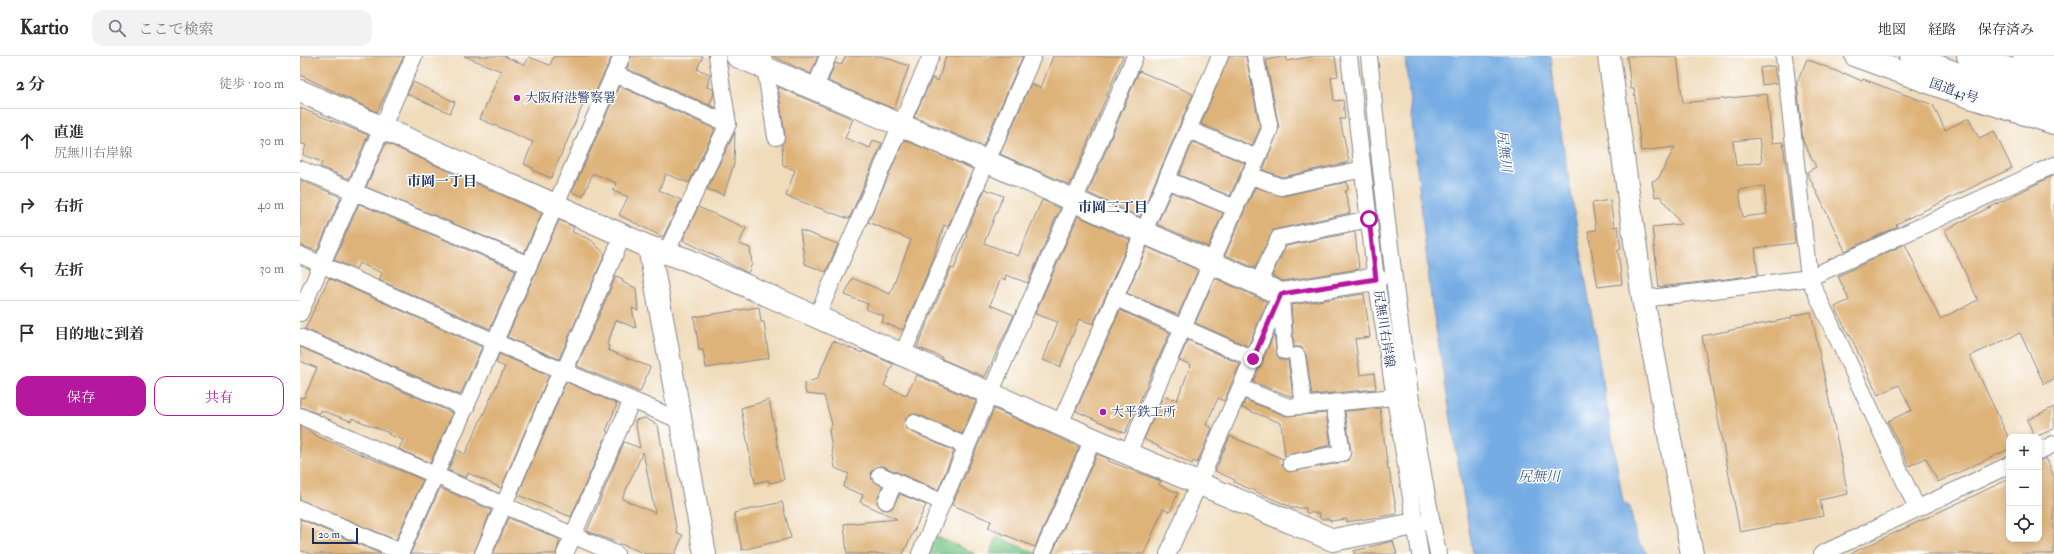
<!DOCTYPE html>
<html lang="ja">
<meta charset="utf-8">
<style>
body{margin:0;font-family:"IM FELL Double Pica","Noto Serif JP",serif;background:#f2f2f3;color:#2b2b33}
.controls{position:absolute;right:12px;bottom:12px;display:grid;overflow:hidden;border-radius:8px;box-shadow:0 2px 6px #0003}
.controls button{width:36px;height:36px;display:grid;place-items:center;padding:0;border:0;border-bottom:1px solid #e1e1e2;background:#fff;color:#2b2b33;font:20px sans-serif}
.scale{position:absolute;left:12px;bottom:10px;width:46px;box-sizing:border-box;padding-left:4px;border:2px solid #1b2f5e;border-top:0;font-size:11px;line-height:14px;white-space:nowrap;color:#1b2f5e;-webkit-text-stroke:3px #fff;paint-order:stroke}
.stop{position:absolute;width:12px;height:12px;margin:-9px;border:3px solid #b5179e;border-radius:50%;background:#fff}
.stop.end{background:#b5179e;border-color:#fff;box-shadow:0 1px 4px #0008}
.list{margin:0;padding:0;list-style:none}
h2{display:flex;justify-content:space-between;align-items:center;height:52px;margin:0;padding:0 16px;font-size:17px}
h2 small{font-size:13px;font-weight:400;color:#7c7c81}
.list li{display:grid;grid-template-columns:26px 1fr auto;gap:12px;align-items:center;box-sizing:border-box;height:64px;padding:0 16px;border-top:1px solid #e1e1e2}
.list b{display:block;font-size:15px;white-space:nowrap}
.list p{margin:0;font-size:13px;white-space:nowrap;color:#7c7c81}
.list em{font-size:13px;font-style:normal;color:#7c7c81}
.actions{display:flex;gap:8px;padding:12px 16px}
.actions a{flex:1;padding:9px 0;border:1px solid #b5179e;border-radius:12px;text-align:center;font-size:14px;color:#b5179e}
.actions .main{background:#b5179e;color:#fff}
.icon{flex:none;width:22px;height:22px;fill:none;stroke:currentColor;stroke-width:2;stroke-linecap:round;stroke-linejoin:round}
.map{position:relative;flex:none;width:1754px;height:498px;overflow:hidden}
header{display:flex;align-items:center;gap:24px;box-sizing:border-box;height:56px;padding:0 20px;background:#fff;border-bottom:1px solid #e1e1e2}
header strong{font-size:19px}
nav{display:flex;gap:22px;margin-inline-start:auto;font-size:14px}
.search{width:280px;height:36px;background:#f2f2f3;display:flex;align-items:center;gap:10px;box-sizing:border-box;padding:0 14px;border-radius:12px;color:#7c7c81;font-size:15px}
main{display:flex}
aside{flex:1;background:#fff}
.map>svg:first-child{display:block}
</style>
<header>
<strong>Kartio</strong>
<div class="search"><svg class="icon" aria-label="search" viewBox="0 0 24 24"><circle cx="10" cy="10" r="6"/><path d="M15 15l6 6"/></svg>ここで検索</div>
<nav><a>地図</a><a>経路</a><a>保存済み</a></nav>
</header>
<main>
<aside>
<h2>2 分<small>徒歩 · 100 m</small></h2>
<ul class="list">
<li><svg class="icon" aria-label="ahead" viewBox="0 0 24 24"><path d="M12 20V5M6 11l6-6 6 6"/></svg><div><b>直進</b><p>尻無川右岸線</p></div><em>30 m</em></li>
<li><svg class="icon" aria-label="right" viewBox="0 0 24 24"><path d="M7 20v-9h11M14 6l5 5-5 5"/></svg><div><b>右折</b></div><em>40 m</em></li>
<li><svg class="icon" aria-label="left" viewBox="0 0 24 24"><path d="M17 20v-9H6M10 6l-5 5 5 5"/></svg><div><b>左折</b></div><em>30 m</em></li>
<li><svg class="icon" aria-label="arrive" viewBox="0 0 24 24"><path d="M6 21V4h12l-3 4 3 4H6"/></svg><div><b>目的地に到着</b></div></li>
</ul>
<div class="actions"><a class="main">保存</a><a>共有</a></div>
</aside>
<div class="map">
<svg width="1754" height="498" viewBox="0 0 1754 498">
<rect width="100%" height="100%" fill="#fff"/>
<filter id="ink" filterUnits="userSpaceOnUse"><feTurbulence type="fractalNoise" baseFrequency=".025" numOctaves="2"/><feDisplacementMap in="SourceGraphic" scale="8" xChannelSelector="R" yChannelSelector="G"/><feConvolveMatrix kernelMatrix="1 2 1 2 8 2 1 2 1" color-interpolation-filters="sRGB"/></filter>
<filter id="wash" filterUnits="userSpaceOnUse"><feTurbulence type="fractalNoise" baseFrequency=".012" numOctaves="4" result="noise"/><feDisplacementMap in="SourceGraphic" scale="16" xChannelSelector="R" yChannelSelector="G"/><feGaussianBlur stdDeviation="0.9" result="paint"/><feColorMatrix in="noise" values="0 0 0 0 0 0 0 0 0 0 0 0 0 0 0 0 0 1.4 0 .05"/><feComposite in="paint" operator="in"/></filter>
<g filter="url(#wash)">
<rect width="100%" height="100%" fill="#f0dcbb"/>
<!-- green -->
<path fill="#79c787" stroke="#4a7b72" d="M633 479 676 498H625Z
M697 481 738 498H690Z"/>
<!-- water -->
<path fill="#75ace3" stroke="#486ea0" d="M1105 0H1251L1255 41 1323 446 1330 451 1336 482 1347 498H1173L1131 242Z"/>
<g id="blocks">
<!-- building -->
<path fill="#deb379" fill-rule="evenodd" d="M0 0H104L77 56 0 19Z
M164 0H204L225 9 229 1 250 9 254 0H312L294 39 288 37 251 122 232 114 233 112 224 108 233 86 180 63 201 15Z
M331 0H403L397 13 410 18 407 31 413 33 414 38 409 49 416 52 327 13Z
M472 0H518L511 18Z
M546 0H581L609 10 594 53 528 25 535 7 541 9Z
M646 0H723L683 90 614 61 632 22 638 25Z
M753 0H823L770 129 700 98 731 28 741 32Z
M929 0H946L960 72 952 90 901 68Z
M986 0 987 5 1015 0H1035L1038 20 1031 21 1034 45 1043 44 1045 63H1040L1049 106 982 121 963 114 979 72 966 4Z
M1327 0H1377L1383 47 1467 38 1472 87 1483 86 1495 187 1455 192 1458 219 1359 231 1352 171 1381 168 1360 140 1355 141 1352 125 1358 123 1375 91 1341 95 1334 33H1331ZM1459 82 1462 106 1436 110 1433 85ZM1464 130 1467 158 1443 161 1439 134Z
M1507 3 1543 18 1544 17 1562 25 1563 23 1633 49 1645 74 1669 62 1679 82 1694 75 1712 112 1596 168 1597 171 1545 195 1507 116 1516 111 1503 85 1497 27Z
M1474 10 1477 27 1462 29 1460 12Z
M839 15 893 38 840 161 788 137Z
M113 26 155 46 150 57 107 38Z
M319 30 415 73 389 127 366 118 359 134 381 144 363 181 319 159 328 141 313 135 316 127 293 117 283 140 272 136Z
M478 31 553 63 545 82 570 92 573 84 582 87 549 163 486 140 495 114 483 110 482 88 485 80Z
M0 52 68 79 49 123 20 111 22 106 3 99 6 89 0 87Z
M435 76 434 108 424 139 407 133Z
M604 84 673 113 648 171 644 169 633 204 603 274 582 266 584 260 566 253 568 248 545 239 552 222 590 238 611 184 568 166Z
M893 86 945 107 930 140 879 119Z
M86 87 242 157 224 197 66 131Z
M1754 119V323L1744 328 1720 277 1670 300 1709 383V393L1638 426 1626 402 1609 410 1588 365 1612 354 1599 329 1578 339 1550 279 1549 280 1535 251 1549 244 1538 220 1605 188 1640 263 1678 244 1645 174Z
M0 124 41 141 17 195 0 189Z
M1047 126 1048 134 1045 135 1050 157 973 174 955 212 925 199 955 131 983 140Z
M685 133 703 140 684 187 718 200 742 144 760 152 728 227 706 219 705 224 701 222 690 249 714 259 685 321 642 303V301L617 291 651 212 654 213 667 179 666 178Z
M871 136 923 157 908 191 857 168Z
M1310 144 1314 171 1318 170 1321 193 1318 194 1322 228 1298 231 1288 175 1296 174 1292 147Z
M59 148 216 214 190 273 79 224 82 217 59 207 56 213 34 204Z
M398 151 446 172 439 188 450 192 452 208 448 217 383 184Z
M778 160 830 184 793 268 779 263 760 311 743 304 758 266 735 258Z
M259 164 274 171 272 176 291 184 305 198 259 303 207 281Z
M500 174 538 188 526 216 505 208Z
M1055 176 1059 213 983 225 972 220 986 190Z
M847 191 898 214 878 259 827 237Z
M316 220 323 223 322 226 336 232 338 255 332 252 336 272 316 264 307 289 309 290 308 294 350 311 340 336 277 310Z
M29 222 182 291 160 339 5 273Z
M915 222 967 246 948 290 895 267Z
M1064 238 1070 281 1055 283 1060 319 1074 317 1076 333 1012 339 1006 298 1001 291H994L991 249Z
M459 251 461 266H464L469 302 406 312 403 294H399L394 261Z
M820 254 870 277 825 377 776 355Z
M1511 256 1548 438 1520 444 1523 460 1440 476 1402 280 1492 262 1491 260Z
M974 278 977 300 981 304H988L993 341 953 326Z
M888 284 940 308 924 345 918 342 906 369 912 372 897 407 893 405 892 408 844 383 863 340 872 344 873 342 877 344 891 309 879 304Z
M533 285 562 297 563 295 593 308 584 330 606 339 617 319 676 345 662 378 617 358 609 359 605 364 606 372 610 375 654 395 638 434 583 410H579L571 415 572 424 582 430 577 446 582 453 587 454 592 452 600 438 626 449 603 498H547L544 468 597 463 560 446 563 439 543 431 549 418 535 412 529 375 532 368 524 340 506 338 504 327 517 323Z
M0 291 153 357 130 407 99 393 103 384 88 378 89 377 52 362 51 365 20 354 19 358 0 351V341L4 342 17 312 0 305Z
M199 298 249 319 201 432 168 417 166 422 148 414 157 394 165 398 205 311 196 307Z
M266 326 317 348 306 375 308 376 271 461 218 439Z
M469 344 484 424 469 427V424L455 427 441 352Z
M945 344 986 360 1026 357 1031 389 985 400 981 367 942 352Z
M1754 351V373L1735 381 1727 364Z
M1080 352 1088 414 1089 413 1097 458 1047 466 1046 463 1030 465 1029 463H1020L1019 457H1006V452H990L989 450 934 426 935 424 915 415 930 380 983 403 982 409 988 416 1044 406 1048 404 1051 396 1045 355Z
M694 353 779 391 735 491 688 472 691 465 652 449Z
M345 362 358 369 377 477 383 479 375 498H346L287 475 324 386 340 392 335 364ZM343 396 355 457 322 443Z
M0 370 19 381 123 424 96 484 0 444Z
M797 398 809 403 808 405 861 425 859 429 878 437 870 456 863 453 844 498H752Z
M1746 402 1754 420V498H1550L1709 423V483H1739V404Z
M140 432 191 454 174 498H110Z
M482 446 491 482 442 494 434 457Z
M209 462 259 483V487L256 498H193Z
M0 463 81 498H10L0 494Z
M1093 485 1097 498H1054V495Z"/>
</g>
</g>
<g filter="url(#ink)">
<use href="#blocks" fill-opacity="0" stroke="#86868c" stroke-width="1"/>
<g fill="none" stroke-linecap="round" stroke-linejoin="round">
<!-- street casing -->
<g stroke="#86868c" stroke-width="18">
<path id="street" d="M1049 0 1076 223 1120 498
M1069 0C1086 167 1105 333 1138 498
M1484 0 1509 222 1617 452
M464 4 476 81
M315 18 428 68
M515 32 528 0
M889 74 957 102
M0 113 229 209
M950 119 981 131 1063 113
M867 124 935 152
M366 197 428 68 417 0
M0 199 195 286 381 365
M958 228 979 182 1069 163
M981 241 985 295
M816 242 953 303
M1343 243 1509 222 1754 109
M0 257 114 0
M517 260 631 0
M0 281 166 352
M602 299 733 0
M997 300 1004 350
M941 332 989 351 1095 341
M0 360 316 498
M614 367 666 390
M760 368 920 0
M1739 395 1754 388
M828 397 970 73 955 0
M991 407 1042 397 1034 348
M580 419 642 446
M586 445 595 425
M0 453 101 496
M100 498 322 0
M183 498 261 314 267 309 323 179
M265 498 332 344
M620 498 774 145 835 0
M742 498 793 383
M868 498 981 238
M1522 498 1709 409"/>
</g>
<!-- secondary casing -->
<g stroke="#86868c" stroke-width="24">
<path id="secondary" d="M437 0 688 106 981 238 1076 223
M1309 0 1343 243 1392 498
M0 35 349 191 388 204 793 383 1033 484 1115 468
M349 191 405 498"/>
</g>
<!-- highway casing -->
<g stroke="#86868c" stroke-width="24">
<path id="highway" d="M1556 0 1664 39 1754 67
M1611 0 1661 19 1754 47
M1668 0 1754 27
M1724 0 1754 9"/>
</g>
<!-- street -->
<use href="#street" stroke="#fff" stroke-width="16"/>
<!-- secondary -->
<use href="#secondary" stroke="#fff" stroke-width="22"/>
<!-- highway -->
<use href="#highway" stroke="#fff" stroke-width="22"/>
</g>
</g>
<g fill="none" stroke-linecap="round" stroke-linejoin="round" filter="url(#ink)">
<!-- route -->
<path stroke="#b5179e" stroke-width="5" d="M953 303 981 238 1076 223 1069 163"/>
</g>
<!-- markers -->
<g fill="#b5179e" stroke="#fff" stroke-width="1.5">
<circle cx="217" cy="42" r="4"/>
<circle cx="803" cy="356" r="4"/>
</g>
<g text-anchor="middle" dominant-baseline="central" stroke-width="3" stroke-linejoin="round" paint-order="stroke">
<!-- street labels -->
<g font-size="13" fill="#1b2f5e" stroke="#fff">
<text transform="translate(1654 35) rotate(19)">国道43号</text>
<text transform="translate(1084 273) rotate(81)">尻無川右岸線</text>
</g>
<!-- poi labels -->
<g font-size="13" fill="#1b2f5e" stroke="#fff" text-anchor="start">
<text x="225" y="42">大阪府港警察署</text>
<text x="811" y="356">大平鉄工所</text>
</g>
<!-- water labels -->
<g font-size="14" font-style="italic" fill="#3a5b8d" stroke="#fff">
<text transform="translate(1204 95) rotate(83)">尻無川</text>
<text x="1239" y="420">尻無川</text>
</g>
<!-- neighbourhood labels -->
<g font-size="14" font-weight="bold" fill="#1b2f5e" stroke="#fff">
<text x="142" y="125">市岡一丁目</text>
<text x="813" y="151">市岡三丁目</text>
</g>
</g>
</svg>
<div class="controls">
<button>+</button>
<button>−</button>
<button><svg class="icon" aria-label="locate" viewBox="0 0 24 24"><circle cx="12" cy="12" r="6"/><path d="M12 2v4M12 18v4M2 12h4M18 12h4"/></svg></button>
</div>
<div class="scale">20 m</div>
<div class="stop" style="left:1069px;top:163px"></div>
<div class="stop end" style="left:953px;top:303px"></div>
</div>
</main>
